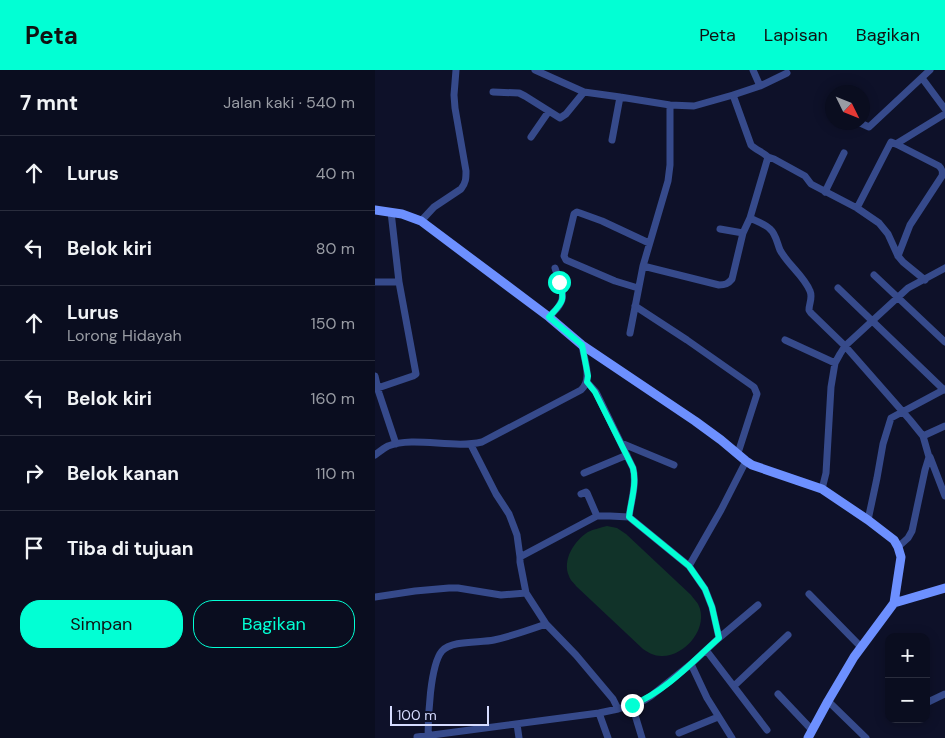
<!DOCTYPE html>
<html lang="id">
<meta charset="utf-8">
<style>
body{margin:0;font-family:"DM Sans",sans-serif;background:#181b2c;color:#f1f3f6}
.controls{position:absolute;right:15px;bottom:15px;display:grid;overflow:hidden;border-radius:10px;box-shadow:0 2px 12px #0003}
.controls button{width:45px;height:45px;display:grid;place-items:center;padding:0;border:0;border-bottom:1px solid #2a2d3d;background:#0a0d1f;color:#f1f3f6;font:25px sans-serif}
.compass{position:absolute;left:450px;top:15px;width:45px;height:45px;border-radius:50%;background:#0a0d1f;box-shadow:0 2px 12px #0003;rotate:133deg}
.scale{position:absolute;left:15px;bottom:12px;width:99px;box-sizing:border-box;padding-left:5px;border:2px solid #d6dcff;border-top:0;font-size:14px;line-height:18px;white-space:nowrap;color:#d6dcff;-webkit-text-stroke:4px #0e1129;paint-order:stroke}
.stop{position:absolute;width:15px;height:15px;margin:-11px;border:4px solid #02ffd4;border-radius:50%;background:#fff}
.stop.end{background:#02ffd4;border-color:#fff;box-shadow:0 1px 5px #0008}
.list{margin:0;padding:0;list-style:none}
h2{display:flex;justify-content:space-between;align-items:center;height:65px;margin:0;padding:0 20px;font-size:21px}
h2 small{font-size:16px;font-weight:400;color:#999ca4}
.list li{display:grid;grid-template-columns:32px 1fr auto;gap:15px;align-items:center;box-sizing:border-box;height:75px;padding:0 20px;border-top:1px solid #2a2d3d}
.list b{display:block;font-size:19px;white-space:nowrap}
.list p{margin:0;font-size:16px;white-space:nowrap;color:#999ca4}
.list em{font-size:16px;font-style:normal;color:#999ca4}
.actions{display:flex;gap:10px;padding:15px 20px}
.actions a{flex:1;padding:11px 0;border:1px solid #02ffd4;border-radius:20px;text-align:center;font-size:18px;color:#02ffd4}
.actions .main{background:#02ffd4;color:#111}
.icon{flex:none;width:28px;height:28px;fill:none;stroke:currentColor;stroke-width:2;stroke-linecap:round;stroke-linejoin:round}
.map{position:relative;flex:none;width:570px;height:668px;overflow:hidden}
header{display:flex;align-items:center;gap:30px;box-sizing:border-box;height:70px;padding:0 25px;background:#02ffd4;color:#111}
header strong{font-size:24px}
nav{display:flex;gap:28px;margin-inline-start:auto;font-size:18px}
main{display:flex}
aside{flex:1;background:#0a0d1f}
.map>svg:first-child{display:block}
</style>
<header>
<strong>Peta</strong>
<nav><a>Peta</a><a>Lapisan</a><a>Bagikan</a></nav>
</header>
<main>
<aside>
<h2>7 mnt<small>Jalan kaki · 540 m</small></h2>
<ul class="list">
<li><svg class="icon" aria-label="ahead" viewBox="0 0 24 24"><path d="M12 20V5M6 11l6-6 6 6"/></svg><div><b>Lurus</b></div><em>40 m</em></li>
<li><svg class="icon" aria-label="left" viewBox="0 0 24 24"><path d="M17 20v-9H6M10 6l-5 5 5 5"/></svg><div><b>Belok kiri</b></div><em>80 m</em></li>
<li><svg class="icon" aria-label="ahead" viewBox="0 0 24 24"><path d="M12 20V5M6 11l6-6 6 6"/></svg><div><b>Lurus</b><p>Lorong Hidayah</p></div><em>150 m</em></li>
<li><svg class="icon" aria-label="left" viewBox="0 0 24 24"><path d="M17 20v-9H6M10 6l-5 5 5 5"/></svg><div><b>Belok kiri</b></div><em>160 m</em></li>
<li><svg class="icon" aria-label="right" viewBox="0 0 24 24"><path d="M7 20v-9h11M14 6l5 5-5 5"/></svg><div><b>Belok kanan</b></div><em>110 m</em></li>
<li><svg class="icon" aria-label="arrive" viewBox="0 0 24 24"><path d="M6 21V4h12l-3 4 3 4H6"/></svg><div><b>Tiba di tujuan</b></div></li>
</ul>
<div class="actions"><a class="main">Simpan</a><a>Bagikan</a></div>
</aside>
<div class="map">
<svg width="570" height="668" viewBox="0 0 570 668">
<rect width="100%" height="100%" fill="#0e1129"/>
<!-- green -->
<path fill="#113329" d="M232 456 242 458 251 464 316 525C318 528 321 531 323 534 335 557 310 587 286 586 279 586 274 583 268 579L201 516C199 513 195 510 194 506 187 490 199 471 213 462 219 459 225 458 232 456Z"/>
<g fill="none" stroke-linecap="round" stroke-linejoin="round">
<!-- street -->
<path stroke="#364a8b" stroke-width="7" d="M160 0 209 22 245 27 295 35 319 36 358 25 385 16 412 3
M378 0 385 16
M547 8 570 39
M118 22 144 23 150 26 185 48 191 44 209 22
M483 52 494 57 555 0
M156 67 174 41
M237 70 245 27
M521 74 570 44
M393 87 399 89 430 106 436 114 482 138 504 153 513 164 523 186 528 192 550 210
M450 122 469 83
M482 138 516 72 521 74 564 96C567 99 568 101 567 106L535 155 523 186
M375 148C381 151 390 154 395 159 401 164 402 173 405 180 413 195 429 206 435 221 438 228 434 233 434 240L436 243 470 276 535 350 548 366 554 387 550 400 537 461 533 468 523 477
M46 151 59 137 86 119C91 113 91 108 91 101L80 38 79 25 81 0
M345 159 368 163
M268 196 344 215C350 215 353 214 357 209L368 163 375 148 393 87C388 82 381 80 376 75L358 25
M499 205 570 272
M0 212H24
M263 218 240 211 191 190 189 186 199 144 202 142 205 143 227 151 274 173
M463 218 569 320
M260 236 312 270 379 317 382 324 363 383
M174 247C177 243 183 239 185 234 192 224 183 208 180 198
M255 263 268 196 293 111 295 95V35
M410 270 460 293
M0 306 4 323 21 374
M212 312 221 322 258 398C262 414 256 431 254 447
M0 319 38 306 41 304 24 212 16 142
M548 366 570 356
M246 373 299 395
M96 375 121 424 134 444 139 457 142 465 145 487
M0 385C4 382 9 378 13 376 40 366 77 379 107 372L206 320C218 309 209 290 207 275
M555 387 570 426
M209 403 252 385
M447 419 451 403 456 317 460 293 465 284 470 276 533 218 570 198
M206 424 211 422 212 423 222 446
M493 450 502 408 508 374 516 348 570 319
M314 496 346 440 371 391
M434 524 486 577
M0 527 40 521 74 518H83L126 525 151 523
M331 580 392 660
M316 594 332 628 357 668
M359 616 413 565
M403 624 437 660
M453 631 491 668
M551 633 570 624
M257 635 267 668
M243 639 268 631 276 626 316 594 344 568 383 535
M224 643 233 668
M142 654 144 668
M304 663 343 647
M42 667 224 643 243 639 238 629 201 585 171 554 151 523 145 492V487L222 446H235L254 447 314 496 330 519 337 537 344 568
M53 668C53 649 55 595 67 581 77 570 105 573 119 570 137 566 154 560 171 554"/>
<!-- secondary -->
<path stroke="#6d90ff" stroke-width="9" d="M0 140 27 144 46 151 174 247 207 275 320 351 346 370 371 391 377 395 447 419 493 450 519 470 523 477 526 487 519 533
M433 668 453 631 479 587 519 533 570 518"/>
</g>
<g fill="none" stroke-linecap="round" stroke-linejoin="round">
<!-- route -->
<path stroke="#02ffd4" stroke-width="6" d="M184 212C191 231 187 233 174 247L207 275 213 306 212 312 220 322 258 398C262 414 256 431 254 447L314 496 330 519 337 537 344 568C317 592 291 621 257 635"/>
</g>
</svg>
<div class="controls">
<button>+</button>
<button>−</button>
</div>
<svg class="compass" viewBox="-18 -18 36 36"><path d="M0-13l5 13h-10z" fill="#e53935"/><path d="M0 13l5-13h-10z" fill="#999ca4"/></svg>
<div class="scale">100 m</div>
<div class="stop" style="left:184px;top:212px"></div>
<div class="stop end" style="left:257px;top:635px"></div>
</div>
</main>
